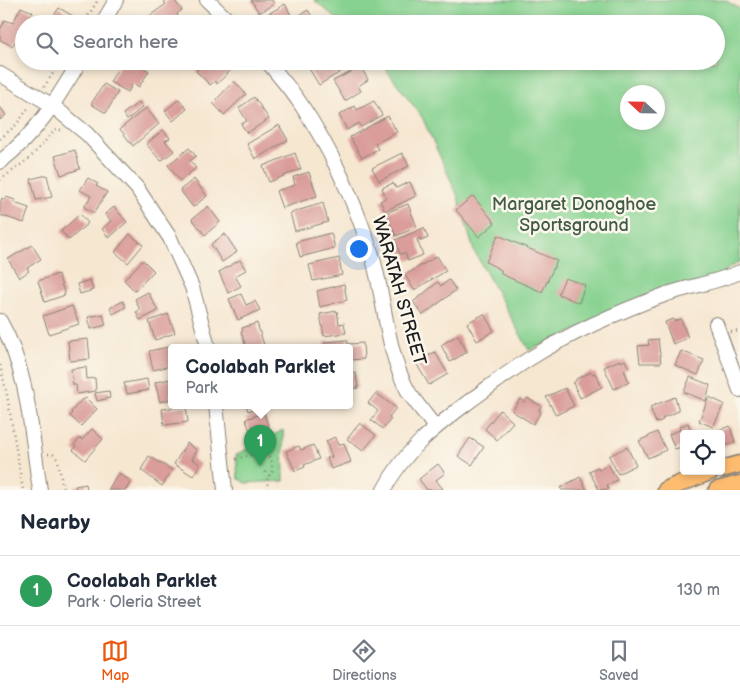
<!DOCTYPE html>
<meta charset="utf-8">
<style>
body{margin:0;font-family:"Balsamiq Sans",sans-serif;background:#f2f2f3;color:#1f2937}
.controls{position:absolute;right:15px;bottom:15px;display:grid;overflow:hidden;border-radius:5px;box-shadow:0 2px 8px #0003}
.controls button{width:45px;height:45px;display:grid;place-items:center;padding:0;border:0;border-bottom:1px solid #e0e1e3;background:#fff;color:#1f2937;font:25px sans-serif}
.compass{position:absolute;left:620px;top:85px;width:45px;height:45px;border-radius:50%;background:#fff;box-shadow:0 2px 8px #0003;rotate:292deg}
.you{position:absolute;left:358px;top:248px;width:18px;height:18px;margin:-12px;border:4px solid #fff;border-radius:50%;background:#1a73e8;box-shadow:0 0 0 8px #1a73e833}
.badge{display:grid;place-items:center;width:32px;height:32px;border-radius:50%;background:#ea580c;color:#fff;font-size:16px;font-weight:700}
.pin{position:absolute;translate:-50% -41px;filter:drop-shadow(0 1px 2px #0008)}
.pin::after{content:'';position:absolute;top:26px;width:18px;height:15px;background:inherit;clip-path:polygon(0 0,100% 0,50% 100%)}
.popup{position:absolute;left:168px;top:344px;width:185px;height:65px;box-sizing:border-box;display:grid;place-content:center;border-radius:5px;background:#fff;filter:drop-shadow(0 1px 4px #0005);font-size:16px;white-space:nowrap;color:#747a83}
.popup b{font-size:19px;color:#1f2937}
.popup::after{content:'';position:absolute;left:50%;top:100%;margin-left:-10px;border:10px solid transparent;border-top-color:#fff}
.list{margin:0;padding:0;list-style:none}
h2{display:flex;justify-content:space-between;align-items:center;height:65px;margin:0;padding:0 20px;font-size:21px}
h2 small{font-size:16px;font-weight:400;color:#747a83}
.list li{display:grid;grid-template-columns:32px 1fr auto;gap:15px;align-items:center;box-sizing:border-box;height:70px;padding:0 20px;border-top:1px solid #e0e1e3}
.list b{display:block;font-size:19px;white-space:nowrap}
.list p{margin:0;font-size:16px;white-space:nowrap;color:#747a83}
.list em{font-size:16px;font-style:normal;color:#747a83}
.icon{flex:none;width:28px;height:28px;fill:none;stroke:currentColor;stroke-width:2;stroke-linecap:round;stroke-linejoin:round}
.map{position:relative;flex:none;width:740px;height:490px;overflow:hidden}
.search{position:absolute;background:#fff;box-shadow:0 2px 8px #0003;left:15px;right:15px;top:15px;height:55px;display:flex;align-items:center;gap:12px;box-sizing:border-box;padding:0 18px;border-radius:28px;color:#747a83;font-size:19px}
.sheet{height:135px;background:#fff}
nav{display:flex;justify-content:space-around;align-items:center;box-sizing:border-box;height:70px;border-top:1px solid #e0e1e3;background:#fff;font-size:14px;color:#747a83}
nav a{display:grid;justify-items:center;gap:2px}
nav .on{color:#ea580c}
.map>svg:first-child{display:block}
</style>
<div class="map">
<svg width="740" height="490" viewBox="0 0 740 490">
<rect width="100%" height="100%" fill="#fbf7ec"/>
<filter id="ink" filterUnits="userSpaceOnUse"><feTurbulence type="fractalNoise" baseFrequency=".02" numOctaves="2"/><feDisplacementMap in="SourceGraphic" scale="10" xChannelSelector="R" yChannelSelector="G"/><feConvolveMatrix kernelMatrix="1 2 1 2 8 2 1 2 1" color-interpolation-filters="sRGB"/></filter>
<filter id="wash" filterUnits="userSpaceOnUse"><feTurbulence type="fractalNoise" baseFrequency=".0096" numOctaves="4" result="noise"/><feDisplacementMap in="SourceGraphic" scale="20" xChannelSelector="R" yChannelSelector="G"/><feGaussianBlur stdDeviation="1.12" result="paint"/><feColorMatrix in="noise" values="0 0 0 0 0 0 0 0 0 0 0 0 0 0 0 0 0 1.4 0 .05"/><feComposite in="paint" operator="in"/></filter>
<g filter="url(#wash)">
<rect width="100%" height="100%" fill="#f6e7d1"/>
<!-- green -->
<path fill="#87d290" stroke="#527756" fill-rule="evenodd" d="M314 0H725L740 9V261L707 283 619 312 529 350 474 251 457 194 422 117 380 61H716V24H343ZM628 92H658V122H628Z
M283 430 284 481 245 483 238 478 236 455Z"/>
<g id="blocks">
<!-- building -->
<path fill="#da9d9a" d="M167 0H174L182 10 177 14 178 16 168 24H153L148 17 166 4 164 2Z
M251 0H272L274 4 259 13Z
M285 4 293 19 308 10 314 20 308 24H273L268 14Z
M21 7 33 12 30 17 35 20 33 24H24V32L21 30 13 46 0 40V30L5 20 13 23Z
M59 8 73 16 69 24H48Z
M122 61H133L149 71 139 87 133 83 128 92 110 82Z
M206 61H209L215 67 221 61H228L234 67 217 84 215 81 210 85 196 71Z
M313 61H336L342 71 319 85 307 65Z
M361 67 368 80 358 86 361 91 345 101 333 81Z
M234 81 246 94 224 115 213 103Z
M104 84 118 92 106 113 91 104Z
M254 97 269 119 247 133 241 124 247 121 239 108Z
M179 99 187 109 173 121 165 111Z
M374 101 382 115 361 127 359 123 347 130 339 115 355 106 357 110Z
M139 102 143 107 127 120 123 114Z
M0 107 6 115 0 120Z
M146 108 159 124 133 146 120 129Z
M388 116 397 132 375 144 378 149 362 158 350 137Z
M279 125 288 140 255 159 247 144Z
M163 130 170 138 165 141 174 151 161 161 146 144Z
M189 148 196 156 190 161 196 168 180 181 168 165Z
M75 150 80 169 61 175 55 156Z
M295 153 301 169 269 182 263 166Z
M402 153 409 166 379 181 372 168Z
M309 172 317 196 282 208 276 191 295 185 293 177Z
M47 175 52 197 36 200 31 179Z
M88 178 98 184 96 186 107 192 94 213 84 207 91 196 80 190Z
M194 179 207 196 193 207 180 190Z
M410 182 416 196 385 211 380 201 386 198 382 188 393 183 396 188Z
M473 196 495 223 479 237 456 210Z
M6 197 15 200 14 203 29 208 24 223 0 215V204L2 198 5 200Z
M323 203 328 222 295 231 290 213Z
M408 204 417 227 396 236 386 213Z
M208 206 220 222 205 235 192 219Z
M114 207 127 222 109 238 102 229 111 221 105 214Z
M80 214 88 223 69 240 61 231Z
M424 228 428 238 421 241 420 238 417 240 423 255 408 261 405 253 400 254 395 240Z
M331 233 335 248 300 257 296 242Z
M130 234 143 245 128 263 115 252Z
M225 234 237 252 222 262 211 244Z
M498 235 557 261 542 292 501 274V270L486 262Z
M32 245 41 259 27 268 29 271 19 278 8 259Z
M437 256 446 271 414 290 405 275Z
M339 258 342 275 313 281 309 265Z
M143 260 154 271 135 291 124 280Z
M240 260 246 270 235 276 241 286 228 293 219 272Z
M58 274 65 295 45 302 38 281Z
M565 278 585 285 579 303 558 294Z
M90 280 93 290 80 294 77 284Z
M449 280 456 290 423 315 413 302 438 282 441 286Z
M344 284 347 300 320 307 317 291Z
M148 292 158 311 140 320 136 312 140 310 135 299Z
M241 294 246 305 255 301 260 310 238 320 229 299Z
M123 301 126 307 113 314 110 308Z
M72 306 79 324 49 334 43 316Z
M337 311 339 324 344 323 346 333 324 336 320 314Z
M103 314 106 325 91 329 88 317Z
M168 314 175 333 155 340 149 321Z
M484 314 494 331 477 341 467 323Z
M673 319 674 321 681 319 688 338 673 344 665 322Z
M257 323 264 345 257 347H246L241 332 243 331 242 328Z
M458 335 467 352 450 362 441 345Z
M88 339 90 359 70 361 68 341Z
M658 339 661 363H640L638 346 649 345 648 340Z
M347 340 348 344 363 343 364 359 349 360V347H325V342Z
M178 345V347H171V366L153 370 149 351Z
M681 351 704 360 698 375 675 365Z
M435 352 448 374 429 385 416 363Z
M620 360 621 362 625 360 629 368 624 370 629 382 614 389 604 367Z
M86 367 87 379 95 378 96 391 77 394 76 385H73L71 369Z
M591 372 592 374 595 373 602 387 580 398 573 383 576 381V379Z
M356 373 358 388 349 389V374Z
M690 377 710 385 706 401 684 392Z
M147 379 149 390 127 394 124 383Z
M171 379V399L160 402 155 382Z
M565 388 574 406 556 415 546 397Z
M109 391 110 398 97 401 95 393Z
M376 393 396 408 389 417 391 419 383 429 371 420 378 411 368 403Z
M675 397 679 411 662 418 663 420 656 423 650 407Z
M709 397 724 404 713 427 699 421Z
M86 398 97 409 81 426 70 416 72 413 71 412 82 399 83 400Z
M527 398 541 406 539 410 541 412 533 424 512 411 520 399 524 402Z
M246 405H260L261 408 248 411Z
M186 406 188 422 164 425 162 409Z
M500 410 513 422 497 440 485 429Z
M264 413 270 432 252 438 246 419Z
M360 423 376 435 363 451 347 439Z
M688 423 692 434H684V446L675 449 669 434 680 430 679 427Z
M730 426 735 442 721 447V434L710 433Z
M92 429 103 439 85 460 73 450 76 447 74 445 80 438 82 440Z
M657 432 666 450 648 458 639 441Z
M335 437 338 445 344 443 351 462 331 469 327 458 332 457 326 441Z
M470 438 484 447 472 465 458 456Z
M187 443 197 450 192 459 200 464 193 476 174 464Z
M313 445 319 459 304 465 305 467 295 471 286 451 299 446 301 450Z
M627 447 636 465 618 474 609 456Z
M149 456 172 470 162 486 141 470Z
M438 464 445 473 436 480 443 489 427 490 419 479Z
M608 464 617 480 607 485 609 489 599 490 589 471 598 467 599 470Z
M118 473 131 481 126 490H108Z
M580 477 587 490H562L560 488Z
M86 484 87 490H76L75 486Z"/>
</g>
</g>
<g filter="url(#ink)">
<use href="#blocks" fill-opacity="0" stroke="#898276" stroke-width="1"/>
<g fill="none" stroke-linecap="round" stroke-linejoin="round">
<!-- minor casing -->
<g stroke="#898276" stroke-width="16">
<path id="minor" d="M207 0 232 24
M102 24 116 0
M267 61C278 75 290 88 300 103 331 149 354 200 371 252 385 296 386 352 408 391 416 404 427 415 435 428
M0 74 53 106 87 134 137 188 170 238 192 287 208 347
M0 162C37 133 56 101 80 61
M0 321C29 372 31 433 40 490
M716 324 740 390
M216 405 225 490
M384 490C403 452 434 428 467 403 488 388 508 372 529 359 572 332 620 311 667 294 691 286 717 282 740 272"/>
</g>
<!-- major casing -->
<g stroke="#898276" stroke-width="19">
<path id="major" d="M721 469 740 464
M666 490 679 484 712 471
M717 490 740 484"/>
</g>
<!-- path -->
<path stroke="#898276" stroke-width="2.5" stroke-dasharray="1 4" stroke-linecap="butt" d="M83 24 98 0
M44 87 61 61
M0 139 17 124 29 107
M0 180 30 158 56 129 61 130
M731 332 740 331
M0 365 7 395 23 490
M48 454H53L58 460 63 490
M236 459 261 452 269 457 272 462V473L267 478 268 490
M265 472 269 476"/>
<!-- minor -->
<use href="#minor" stroke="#fff" stroke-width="14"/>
<!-- major -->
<use href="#major" stroke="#fdbc70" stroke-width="16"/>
</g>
</g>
<g text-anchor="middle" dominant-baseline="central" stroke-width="5" stroke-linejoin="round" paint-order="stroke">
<!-- park labels -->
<g font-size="18" fill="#415c45" stroke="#fbf7ec">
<text x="574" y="204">Margaret Donoghoe<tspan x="574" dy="21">Sportsground</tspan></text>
</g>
<!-- street labels -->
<g font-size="18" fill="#1c1c1c" stroke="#fbf7ec">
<text transform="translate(399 291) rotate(74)">WARATAH STREET</text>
</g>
</g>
</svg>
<div class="controls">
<button><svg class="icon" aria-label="locate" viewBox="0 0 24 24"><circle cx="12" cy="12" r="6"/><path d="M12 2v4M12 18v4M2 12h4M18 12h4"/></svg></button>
</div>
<svg class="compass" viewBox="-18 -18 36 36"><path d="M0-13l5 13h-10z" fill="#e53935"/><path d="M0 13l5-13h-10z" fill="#747a83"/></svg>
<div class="you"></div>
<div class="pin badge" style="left:260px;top:466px;background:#2e9e5b">1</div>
<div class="popup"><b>Coolabah Parklet</b>Park</div>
<div class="search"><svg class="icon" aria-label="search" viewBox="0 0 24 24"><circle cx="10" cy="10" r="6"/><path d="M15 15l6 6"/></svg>Search here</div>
</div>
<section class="sheet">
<h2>Nearby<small></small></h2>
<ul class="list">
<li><span class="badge" style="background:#2e9e5b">1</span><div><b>Coolabah Parklet</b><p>Park · Oleria Street</p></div><em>130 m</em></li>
</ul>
</section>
<nav>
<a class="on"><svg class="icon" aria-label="map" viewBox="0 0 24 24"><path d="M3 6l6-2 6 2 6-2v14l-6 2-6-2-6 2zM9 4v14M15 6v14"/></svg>Map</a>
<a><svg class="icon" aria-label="directions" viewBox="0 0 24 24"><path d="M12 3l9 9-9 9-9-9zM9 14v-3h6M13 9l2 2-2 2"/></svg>Directions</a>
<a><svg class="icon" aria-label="saved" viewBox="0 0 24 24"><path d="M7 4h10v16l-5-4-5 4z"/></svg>Saved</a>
</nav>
